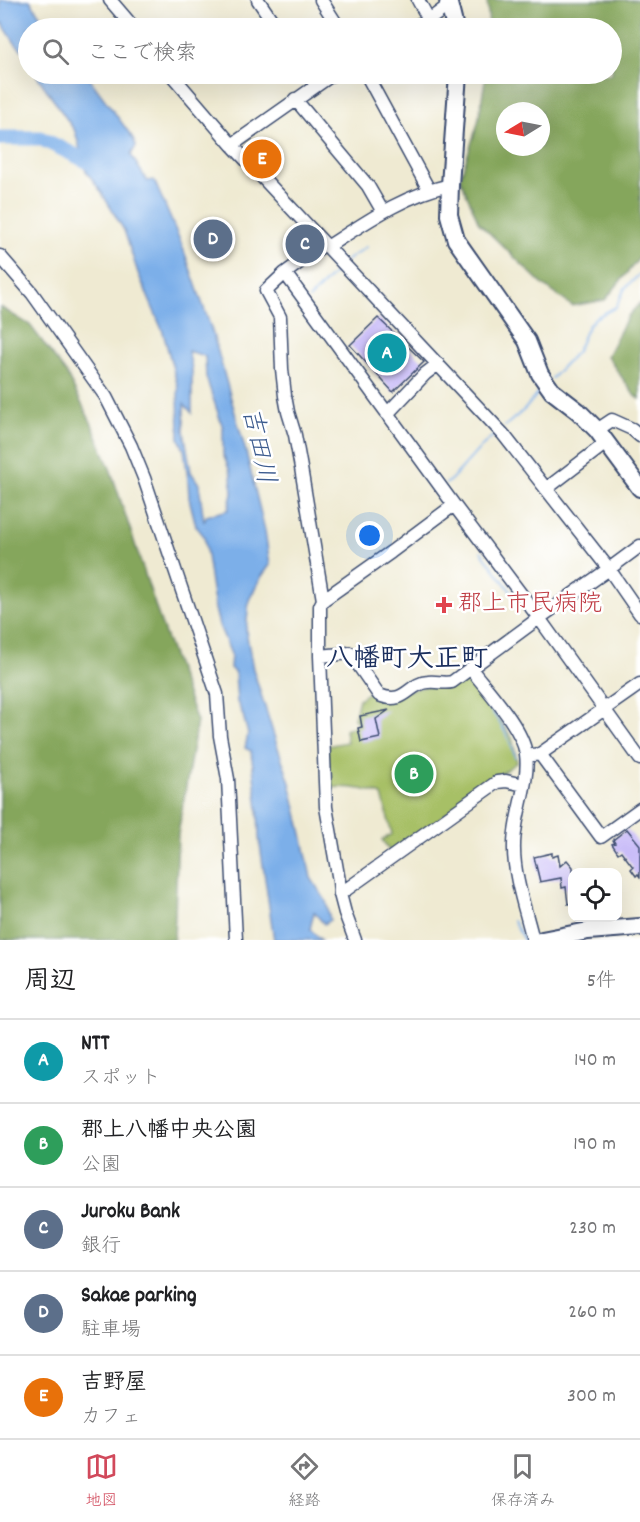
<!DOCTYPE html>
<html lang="ja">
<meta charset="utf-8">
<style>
body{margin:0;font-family:Dekko,"Klee One",sans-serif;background:#f6f6f6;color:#202124}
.controls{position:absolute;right:18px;bottom:18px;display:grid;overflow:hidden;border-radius:12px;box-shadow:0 6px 24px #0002}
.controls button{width:54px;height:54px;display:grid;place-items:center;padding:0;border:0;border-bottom:2px solid #e0e0e0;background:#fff;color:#202124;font:30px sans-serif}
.compass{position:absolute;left:496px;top:102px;width:54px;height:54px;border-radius:50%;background:#fff;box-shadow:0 6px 24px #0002;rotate:260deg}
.you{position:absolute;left:370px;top:536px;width:21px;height:21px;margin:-15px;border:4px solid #fff;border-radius:50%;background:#1a73e8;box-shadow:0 0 0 9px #1a73e833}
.badge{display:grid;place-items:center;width:39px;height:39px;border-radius:50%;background:#d1495b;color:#fff;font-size:20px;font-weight:700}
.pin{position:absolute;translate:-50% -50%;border:3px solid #fff;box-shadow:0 2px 6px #0006}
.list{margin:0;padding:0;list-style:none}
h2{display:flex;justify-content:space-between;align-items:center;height:78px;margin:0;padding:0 24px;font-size:26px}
h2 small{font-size:20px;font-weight:400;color:#757577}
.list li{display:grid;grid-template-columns:39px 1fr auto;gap:18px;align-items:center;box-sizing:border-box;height:84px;padding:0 24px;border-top:2px solid #e0e0e0}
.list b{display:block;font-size:22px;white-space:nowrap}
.list p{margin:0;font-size:20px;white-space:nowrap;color:#757577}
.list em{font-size:20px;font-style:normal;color:#757577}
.icon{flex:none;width:33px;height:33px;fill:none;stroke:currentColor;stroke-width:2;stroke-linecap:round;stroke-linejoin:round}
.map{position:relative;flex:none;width:640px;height:940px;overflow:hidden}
.search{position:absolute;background:#fff;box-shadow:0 6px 24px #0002;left:18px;right:18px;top:18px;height:66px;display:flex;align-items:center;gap:15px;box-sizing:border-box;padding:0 21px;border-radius:33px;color:#757577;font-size:22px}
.sheet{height:498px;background:#fff}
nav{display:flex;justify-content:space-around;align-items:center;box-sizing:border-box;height:84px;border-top:2px solid #e0e0e0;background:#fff;font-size:16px;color:#757577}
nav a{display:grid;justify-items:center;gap:3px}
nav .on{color:#d1495b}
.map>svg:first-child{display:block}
</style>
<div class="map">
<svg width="640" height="940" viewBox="0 0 640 940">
<rect width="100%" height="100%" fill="#fff"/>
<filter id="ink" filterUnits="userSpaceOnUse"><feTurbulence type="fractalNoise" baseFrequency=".0167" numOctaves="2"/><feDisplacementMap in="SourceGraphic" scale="12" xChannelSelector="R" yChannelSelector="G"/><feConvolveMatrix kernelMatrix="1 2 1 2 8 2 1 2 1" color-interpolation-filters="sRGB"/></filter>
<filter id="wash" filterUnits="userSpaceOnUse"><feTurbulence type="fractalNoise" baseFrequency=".008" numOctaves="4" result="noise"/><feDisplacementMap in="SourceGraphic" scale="24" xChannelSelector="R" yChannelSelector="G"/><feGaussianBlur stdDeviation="1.35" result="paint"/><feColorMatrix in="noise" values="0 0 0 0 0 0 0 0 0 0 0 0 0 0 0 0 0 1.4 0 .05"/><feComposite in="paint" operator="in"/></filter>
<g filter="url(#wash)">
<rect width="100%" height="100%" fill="#efead2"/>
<!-- green -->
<path fill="#a7c066" stroke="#617862" stroke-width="1.5" d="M467 677 474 683 512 738 517 762 392 854 382 840 392 834 382 795C364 788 347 786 328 788L326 746 347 742 345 730 359 724 354 719 359 699 373 689 379 697Z"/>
<!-- forest -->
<path fill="#85a65b" stroke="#506a5c" stroke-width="1.5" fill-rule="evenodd" d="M487 0H640V257L605 300 572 306 542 284 479 223 460 178 478 123 486 74H612V28H489ZM505 111H541V147H505Z
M640 303V399L634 395 607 356 628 316Z
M0 307 30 325 66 373 91 422 111 471 161 623 197 721 178 835 174 940H0Z"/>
<!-- water -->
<path fill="#7bafe9" stroke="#4b6fa4" stroke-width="1.5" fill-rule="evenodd" d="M0 0H30L48 28H28V56L15 43 0 20Z
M37 74H86L133 138 136 146 131 155 147 181 154 180 182 245 213 334 246 452 265 531 270 565 262 576 249 600 246 631 253 669 276 742 290 783 302 834 311 878 326 901 330 920 324 924 314 912 310 929 321 940H274L259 838 258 809 251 751 245 748 248 734 243 715 237 702 235 673 230 668 231 654 219 625 215 609 204 536 196 526 189 498 188 480 184 450 179 438 178 387 163 332 138 273 124 230 100 190 86 171 75 131 37 76ZM188 351 205 356 206 377 223 428V454L231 474 232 494 228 510 206 516 204 522 199 484 191 472 184 431V404L192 413V368Z"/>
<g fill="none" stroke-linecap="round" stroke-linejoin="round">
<!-- stream -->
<path stroke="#7bafe9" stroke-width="2" d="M346 261 366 247
M309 299 340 267
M552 378 577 351 588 326 595 318 616 307 625 288 640 274
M505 426 525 409 542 388
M446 484C464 469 474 451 493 436
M481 551 529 616 528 619
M473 685C489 708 508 729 515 757
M513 921 524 940"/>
<!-- river -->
<path stroke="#7bafe9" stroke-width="15" d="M0 138H40L101 168"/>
</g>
<g id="blocks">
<!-- building -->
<path fill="#c1b2f7" d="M378 318 424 362 393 392 350 345Z
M389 710 376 719 380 738 361 742 358 728 362 727 360 716Z
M627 829 640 845V877L638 874 636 876 631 869 633 867 621 851 618 853 612 844 615 843 613 840Z
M552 853V857L558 855 560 866 567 860 573 867V903L568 904 566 887 562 888 561 878 540 882 534 857Z"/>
</g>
</g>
<g filter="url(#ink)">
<use href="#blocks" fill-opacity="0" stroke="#3b4b6f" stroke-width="1.5"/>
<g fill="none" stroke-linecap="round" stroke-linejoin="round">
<!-- minor casing -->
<g stroke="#3b4b6f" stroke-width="15">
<path id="minor" d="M110 0 134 28
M258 0 277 28
M321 0 339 28
M418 0 429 20
M411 28 429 20 449 5
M171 74 232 145 503 434 609 569 640 614
M308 74 316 85
M366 74 429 190
M295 99 368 186 383 212
M232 145 333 74
M325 244 285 273 266 291 280 317 282 369 285 396 288 412 295 435 301 468 323 600 320 606V656L326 807 339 881 340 894 345 913 355 940
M327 247C366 222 404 195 450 185
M0 256 32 293 106 397 131 446 144 478 217 694 220 736 228 779 236 940
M285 273 454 505 539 618 640 759
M387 414 425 374 438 364
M597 430 612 420 632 429 640 436
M546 489 606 443
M323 600 391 552 454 505
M320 656 350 653 379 695C406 706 408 683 428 682 437 681 444 684 452 682L539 618 609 569 640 546
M471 669C488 691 522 727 526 754 530 782 514 816 514 845 513 875 526 911 533 940
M540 754 601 837 640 809
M533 755 540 754 640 684
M340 894 497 782 506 781 524 785"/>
</g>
<!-- highway casing -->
<g stroke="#3b4b6f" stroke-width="20">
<path id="highway" d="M448 0 455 28
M458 74 450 185 449 215 456 240 527 341 540 374 552 391 578 411 597 430 640 488
M542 940 588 931 640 927"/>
</g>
<!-- minor -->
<use href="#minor" stroke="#fff" stroke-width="12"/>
<!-- highway -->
<use href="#highway" stroke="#fff" stroke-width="16"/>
</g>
</g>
<!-- markers -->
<path fill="#e0444e" stroke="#fff" stroke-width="2" d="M441 596h6v6h6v6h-6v6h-6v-6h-6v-6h6z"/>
<g text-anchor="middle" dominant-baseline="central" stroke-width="5" stroke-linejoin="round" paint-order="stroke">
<!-- health labels -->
<g font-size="24" fill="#be3a42" stroke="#fff" text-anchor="start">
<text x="458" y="605">郡上市民病院</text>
</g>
<!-- water labels -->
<g font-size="26" font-style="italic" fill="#3d5c8f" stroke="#fff">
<text transform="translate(257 446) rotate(78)">吉田川</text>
</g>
<!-- quarter labels -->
<g font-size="27" font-weight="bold" fill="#1b2f5e" stroke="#fff">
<text x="407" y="660">八幡町大正町</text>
</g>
</g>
</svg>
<div class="controls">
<button><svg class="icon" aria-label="locate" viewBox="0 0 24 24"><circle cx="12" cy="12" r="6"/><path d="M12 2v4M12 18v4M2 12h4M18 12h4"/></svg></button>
</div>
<svg class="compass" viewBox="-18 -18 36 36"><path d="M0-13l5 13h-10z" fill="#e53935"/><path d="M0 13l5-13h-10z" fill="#757577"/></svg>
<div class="you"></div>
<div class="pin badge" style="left:387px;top:353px;background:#0f9aa8">A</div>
<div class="pin badge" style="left:414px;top:774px;background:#2e9e5b">B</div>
<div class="pin badge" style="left:305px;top:244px;background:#5c6f8a">C</div>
<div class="pin badge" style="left:213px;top:239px;background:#5c6f8a">D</div>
<div class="pin badge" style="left:262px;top:159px;background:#e8710a">E</div>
<div class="search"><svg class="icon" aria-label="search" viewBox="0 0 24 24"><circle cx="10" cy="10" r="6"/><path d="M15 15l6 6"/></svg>ここで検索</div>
</div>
<section class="sheet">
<h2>周辺<small>5件</small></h2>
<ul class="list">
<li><span class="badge" style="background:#0f9aa8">A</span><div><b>NTT</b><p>スポット</p></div><em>140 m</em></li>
<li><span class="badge" style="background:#2e9e5b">B</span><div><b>郡上八幡中央公園</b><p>公園</p></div><em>190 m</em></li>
<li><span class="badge" style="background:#5c6f8a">C</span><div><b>Juroku Bank</b><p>銀行</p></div><em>230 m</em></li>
<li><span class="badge" style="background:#5c6f8a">D</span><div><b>Sakae parking</b><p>駐車場</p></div><em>260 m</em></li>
<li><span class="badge" style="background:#e8710a">E</span><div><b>吉野屋</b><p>カフェ</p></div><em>300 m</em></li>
</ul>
</section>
<nav>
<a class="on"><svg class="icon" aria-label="map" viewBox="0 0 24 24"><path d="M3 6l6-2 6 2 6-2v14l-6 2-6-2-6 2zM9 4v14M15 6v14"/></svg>地図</a>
<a><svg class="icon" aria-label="directions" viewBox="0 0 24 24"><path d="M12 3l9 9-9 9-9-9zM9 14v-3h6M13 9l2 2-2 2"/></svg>経路</a>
<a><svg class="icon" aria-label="saved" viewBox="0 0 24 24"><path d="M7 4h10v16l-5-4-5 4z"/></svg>保存済み</a>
</nav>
